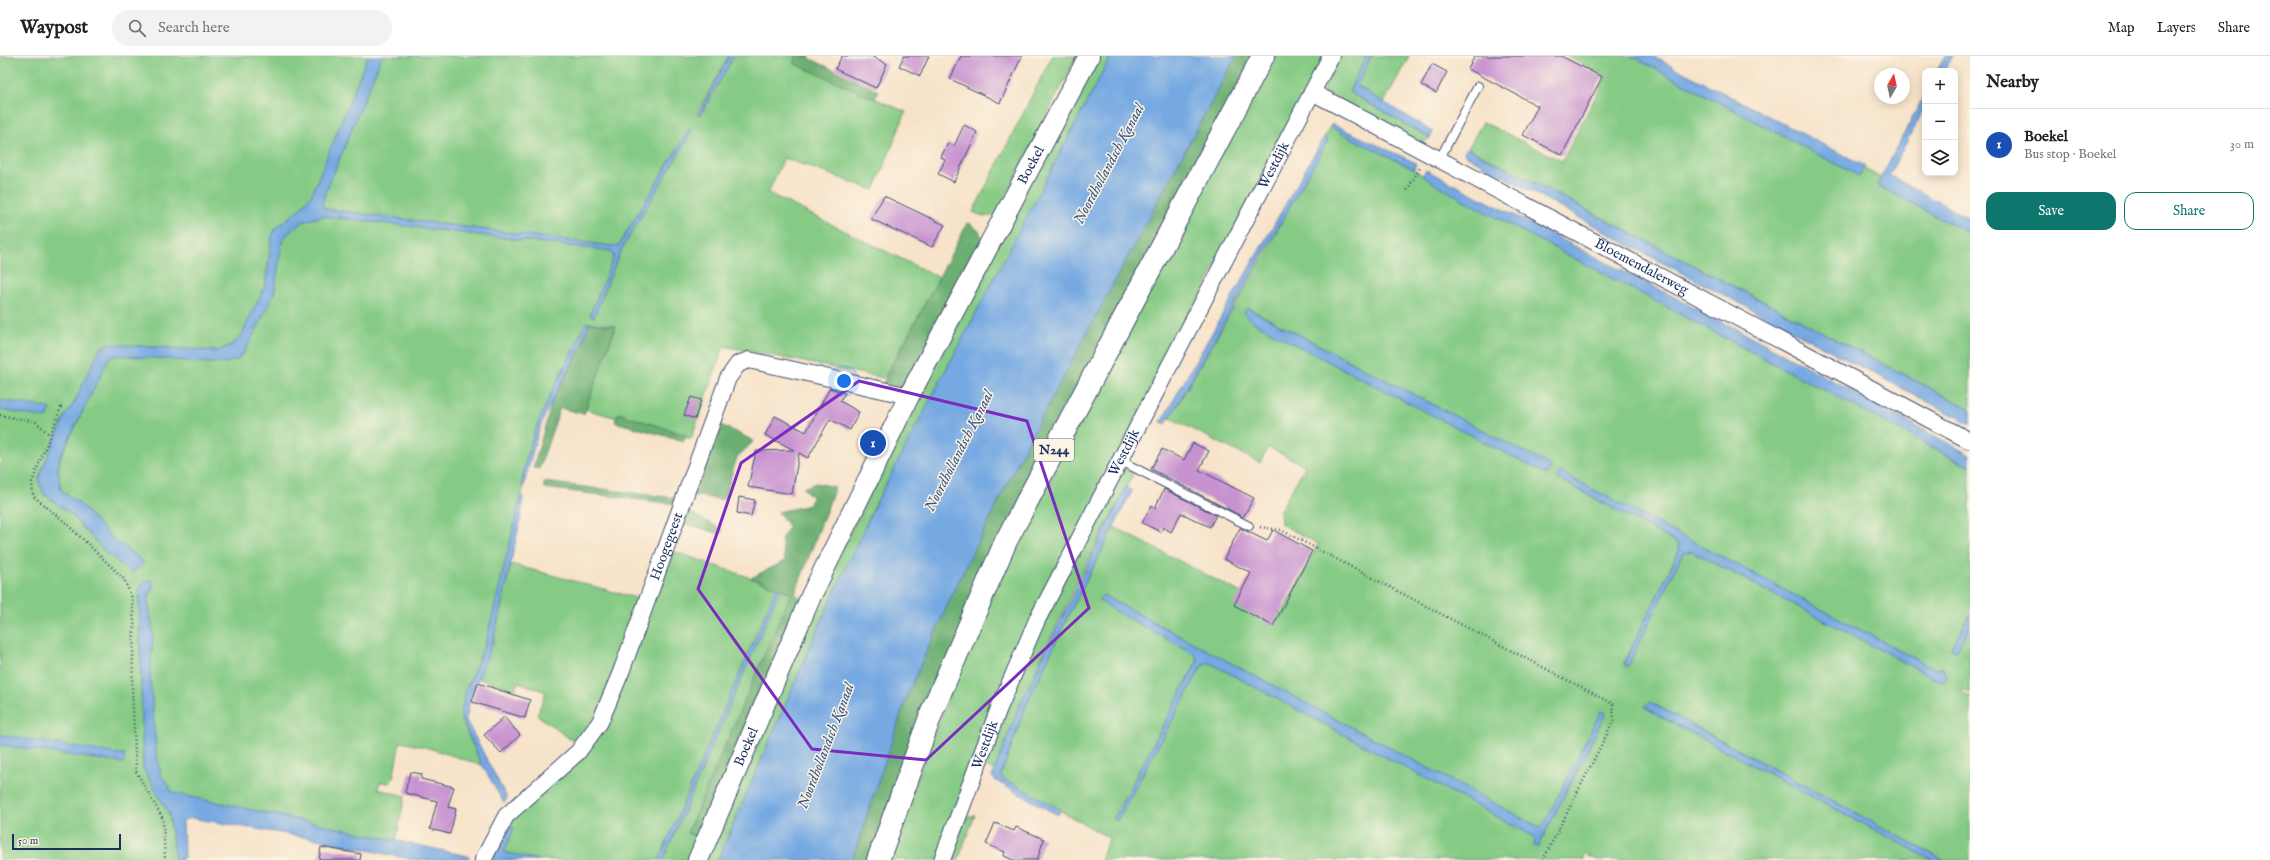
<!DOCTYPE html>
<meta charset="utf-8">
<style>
body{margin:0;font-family:"IM FELL English",serif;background:#f2f2f2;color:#222}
.controls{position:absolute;right:12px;top:12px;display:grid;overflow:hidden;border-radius:8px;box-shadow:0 2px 10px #0003}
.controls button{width:36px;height:36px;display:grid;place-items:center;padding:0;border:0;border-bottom:1px solid #e0e0e0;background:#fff;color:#222;font:20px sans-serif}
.compass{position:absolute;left:1874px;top:12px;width:36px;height:36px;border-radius:50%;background:#fff;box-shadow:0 2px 10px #0003;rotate:9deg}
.scale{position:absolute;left:12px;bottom:10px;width:109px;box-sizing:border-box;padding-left:4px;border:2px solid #1b2f5e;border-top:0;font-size:11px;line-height:14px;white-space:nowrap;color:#1b2f5e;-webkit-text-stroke:3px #fcf5e5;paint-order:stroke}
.you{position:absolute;left:844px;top:325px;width:14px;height:14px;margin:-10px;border:3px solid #fff;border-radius:50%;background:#1a73e8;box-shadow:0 0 0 6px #1a73e833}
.badge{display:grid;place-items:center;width:26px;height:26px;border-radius:50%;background:#0f766e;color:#fff;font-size:13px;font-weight:700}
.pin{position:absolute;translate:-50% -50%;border:2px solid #fff;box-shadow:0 1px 4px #0006}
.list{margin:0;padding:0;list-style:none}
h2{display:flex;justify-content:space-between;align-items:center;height:52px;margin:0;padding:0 16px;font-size:17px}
h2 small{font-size:13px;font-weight:400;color:#767676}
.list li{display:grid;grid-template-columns:26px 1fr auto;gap:12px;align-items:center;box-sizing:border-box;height:72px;padding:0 16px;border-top:1px solid #e0e0e0}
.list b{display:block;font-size:15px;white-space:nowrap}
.list p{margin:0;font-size:13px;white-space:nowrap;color:#767676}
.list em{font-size:13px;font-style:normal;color:#767676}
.actions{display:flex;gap:8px;padding:12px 16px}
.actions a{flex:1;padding:9px 0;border:1px solid #0f766e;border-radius:12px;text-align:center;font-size:14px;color:#0f766e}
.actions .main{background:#0f766e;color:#fff}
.icon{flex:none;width:22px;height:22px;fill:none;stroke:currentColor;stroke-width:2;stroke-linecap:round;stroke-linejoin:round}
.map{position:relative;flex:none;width:1970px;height:804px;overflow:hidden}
header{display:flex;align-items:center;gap:24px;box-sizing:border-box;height:56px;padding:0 20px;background:#fff;border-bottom:1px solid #e0e0e0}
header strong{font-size:19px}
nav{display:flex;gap:22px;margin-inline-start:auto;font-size:14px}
.search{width:280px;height:36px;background:#f2f2f2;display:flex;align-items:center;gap:10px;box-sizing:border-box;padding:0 14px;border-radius:22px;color:#767676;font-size:15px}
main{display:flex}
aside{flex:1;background:#fff}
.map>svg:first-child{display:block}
</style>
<header>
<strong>Waypost</strong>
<div class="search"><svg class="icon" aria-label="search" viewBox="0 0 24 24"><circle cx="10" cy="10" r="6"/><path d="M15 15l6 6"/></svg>Search here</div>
<nav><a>Map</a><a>Layers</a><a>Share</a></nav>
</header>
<main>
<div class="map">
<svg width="1970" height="804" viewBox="0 0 1970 804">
<rect width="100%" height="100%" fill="#fcf5e5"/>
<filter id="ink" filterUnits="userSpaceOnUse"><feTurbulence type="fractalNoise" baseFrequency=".025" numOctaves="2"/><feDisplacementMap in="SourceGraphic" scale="8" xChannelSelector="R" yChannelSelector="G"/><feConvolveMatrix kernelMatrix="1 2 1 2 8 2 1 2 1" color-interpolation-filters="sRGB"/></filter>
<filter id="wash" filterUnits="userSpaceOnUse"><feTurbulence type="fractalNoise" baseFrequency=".012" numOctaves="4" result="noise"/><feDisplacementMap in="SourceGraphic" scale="16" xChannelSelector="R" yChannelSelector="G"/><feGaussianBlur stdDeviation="0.9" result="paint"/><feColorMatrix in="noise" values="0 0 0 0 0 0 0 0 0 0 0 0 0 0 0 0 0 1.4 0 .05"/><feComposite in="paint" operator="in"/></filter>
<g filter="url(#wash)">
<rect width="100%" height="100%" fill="#f7e3c9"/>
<!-- green -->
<path fill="#86cb85" stroke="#507d72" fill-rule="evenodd" d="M0 0H368L312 138 302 151 276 172 272 180 265 230 242 278 233 288 218 295 108 288 102 291 73 349 65 360 39 421 52 444 71 458 83 473 142 504 116 486 81 449 61 434 58 414 60 402 109 302 117 299 225 307 242 300 274 238 282 186 288 177 304 165 324 160 611 195 614 200 590 259 594 261 620 196 692 75 689 73 619 189 611 190 325 153 322 147 325 138 382 0H729L697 57 700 59 734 0H796L794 7 906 56 874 134 784 102 768 137 940 222 884 322 724 290 691 383 585 353 616 270 586 266C564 318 527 372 522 428L524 429 486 586 466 634 461 664 482 709 425 691 400 686 393 722 390 727 380 726 378 733 405 740 396 785 173 737 161 719 156 696 150 620 153 576 148 544 154 527H143L139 534V539L143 712 169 758 175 803 182 804H0Z
M1052 0H1077L996 159C987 162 981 160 973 156Z
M1097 0H1111L875 449 829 547 718 804H705L833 509 902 377 901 371Z
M1272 0H1325L1095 442 937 804H886L981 555Z
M1340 0H1366L1349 36 1430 82 1421 88 1323 35Z
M1371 0H1409L1384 47 1357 29Z
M1567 0H1631L1859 120 1863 112 1881 122 1877 129 1970 178V353L1468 92 1483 66 1562 105 1606 21Z
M1330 70 1413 113 1465 145 1970 411V558L1951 593 1956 595 1970 570V637L1963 633 1962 637 1970 641V804H1943L1650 646 1646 652 1665 663 1932 804H1597L1585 798 1584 804H1101L1109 782 1002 722 1001 719 1026 650 1067 562 1114 471 1282 558 1318 488 1281 468 1280 455 1305 410 1268 391 1260 407 1170 362 1269 191ZM1248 252 1551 410 1550 415 1546 418 1277 279 1253 266ZM1560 416 1935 613 1942 611 1946 620 1942 626 1691 495 1683 497 1628 610H1625L1624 607 1679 495 1677 487 1557 422ZM1103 539 1537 770 1543 771 1606 657 1538 791 1534 789 1535 781 1210 607 1203 608 1117 764 1114 762 1198 604 1193 597 1124 560 1099 544Z
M1126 413 1134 417C1082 513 1034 612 994 714L982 710 1018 619 1062 527 1120 417Z
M673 495 777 531 659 804H538L503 796 513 772 511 770 493 804H488L508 764 577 704Z
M511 508 640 543 600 649 581 686H574L537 659 546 636 518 626 515 634 477 622 493 586Z
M780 533 792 537 687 777 697 781 687 804H663Z
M975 759 958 804H948L965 761Z"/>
<!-- forest -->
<path fill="#6caf72" stroke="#446f68" d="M796 0H810L809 2 878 35 875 43 793 7Z
M1236 0H1255L1112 273 871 804H852L908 637 956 530 1025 392Z
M968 166 979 175 982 182 908 328 901 331 882 329Z
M589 267 616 270 584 358 560 352 539 413 533 412 553 343 582 290Z
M618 357 686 379 684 385 615 366Z
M717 367 754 385 737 401 724 444 693 439Z
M544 426 675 442 673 448 544 432Z
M816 427 835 431 795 538 802 543 726 723 697 781 687 777 791 537 751 522 785 505 781 483 789 471 778 456 810 449 812 441 803 432Z
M686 454 723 474 721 478 682 467Z"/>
<!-- water -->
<path fill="#76a9e2" stroke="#486ca0" d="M368 0H382L325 138 322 147 325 153 611 190 619 189 689 73 692 75 620 196 594 261 590 259 614 200 611 195 324 160 304 165 288 177 282 186 274 238 248 290 237 304 225 307H209L117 299 109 302 60 401 58 414 61 434 81 449 116 486 142 504 143 508 132 517 107 498 71 458 44 438 39 427V421L65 360 73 349 99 294 108 288 218 295 233 288 242 278 265 230 272 180 276 172 302 151 312 138Z
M729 0H734L701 58 698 59Z
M1111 0H1236L1025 392 956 530 908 637 852 804H718L829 547 875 449Z
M1366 0H1371L1357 30 1433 76 1430 82 1349 36Z
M1631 0H1652L1865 110 1859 120Z
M1945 0H1953L1944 15H1937Z
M1925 38V51L1889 119 1970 163V178L1877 129Z
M1332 68 1416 107 1414 113 1339 76 1330 70Z
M1324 81 1328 84 1166 368 1161 366Z
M1467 92 1970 353V368L1642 196 1465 99 1464 96Z
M1426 114 1756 283 1970 399V411L1465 145 1422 120Z
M1247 252 1551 410 1550 415 1546 418 1277 279 1253 266 1244 257Z
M586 266 589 267C579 298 562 324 548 353 536 377 531 403 524 429H522C527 371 564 318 586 266Z
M0 344 50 352 47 362 0 354Z
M1560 416 1935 613 1942 611 1946 620 1942 626 1691 495 1683 497 1628 610H1625L1624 608 1679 495 1677 487 1557 422Z
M1126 431 1132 435 1067 562 1026 650 1001 718 1002 722 1060 753 1059 758H1056L996 725 992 721 1021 646Z
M521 440 523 441 521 461 493 586 470 642 466 664 507 742 504 747 482 709 460 659 466 634 486 586Z
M150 524 154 527 148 544 153 576 150 620 156 696 161 719 173 737 468 800 469 804H414L316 783 191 762 183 764 184 802 175 803 169 758 143 712 139 534 143 527Z
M777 531 780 533 663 804H659Z
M1103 539 1537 770H1543L1601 655 1606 657 1538 791 1534 790 1535 781 1210 607 1203 608 1117 765 1114 762 1198 604 1193 597 1124 560 1098 544Z
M1970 558V570L1956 595 1951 593Z
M1649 646 1943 804H1932L1665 663 1645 651Z
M0 679 125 699 123 707 0 689Z
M511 770 514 772 504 796 538 804H493Z"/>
<g id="blocks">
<!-- building -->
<path fill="#c792d0" d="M842 0H871L887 8 876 32 835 13Z
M904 0H929L920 20 899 10Z
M961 0H1022L1000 47 950 23Z
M1475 0H1561L1602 21 1562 99 1523 79 1538 50 1468 13Z
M1432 8 1447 16 1436 37 1421 29Z
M964 69 977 76 954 126 938 118 945 104 941 101 948 87 954 90Z
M884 140 945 169 932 191 871 163Z
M830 332 845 337 840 345 859 356 850 374 830 363 808 402 799 397 792 438 748 431 756 395 794 394 765 379 775 360 806 376Z
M691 341 701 344 695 363 684 359Z
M1193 387 1209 395 1199 414 1254 442 1243 461 1151 413 1162 393 1184 404Z
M1164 433 1216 459 1210 471 1181 457 1171 476 1163 471 1161 476 1142 467 1151 450 1155 452Z
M739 441 755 444 751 460 737 457Z
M1240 472 1267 485 1273 474 1312 495 1273 570 1234 549 1251 517 1224 503Z
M478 627 530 644 525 662 472 646Z
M504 661 520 679 501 697 484 679Z
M410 716 422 718 421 723 454 731 448 751 456 753 450 778 430 773 437 745 405 737Z
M995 767 1014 775 1016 771 1044 783 1037 804H1013L1004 800 1005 796 986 788Z
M321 791 361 798 360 804H319Z"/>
</g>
</g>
<g filter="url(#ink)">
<use href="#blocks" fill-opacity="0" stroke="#3c4a6e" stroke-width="1"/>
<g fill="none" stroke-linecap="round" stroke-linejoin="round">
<!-- service casing -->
<g stroke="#3c4a6e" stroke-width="10">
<path id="service" d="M1439 104 1478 30
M1121 405 1249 470"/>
</g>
<!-- minor casing -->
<g stroke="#3c4a6e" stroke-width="18">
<g id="minor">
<path id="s1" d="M1312 36 1970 385"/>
<path id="s2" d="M483 804 506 760 578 696 600 666 621 616 728 322 738 308 749 304 909 340"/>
<path id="s3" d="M942 804 999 652 1037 564 1331 0"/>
</g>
</g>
<!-- tertiary casing -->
<g stroke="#3c4a6e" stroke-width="22">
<g id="tertiary">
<path id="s4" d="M698 804 811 540 909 340 1089 0"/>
</g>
</g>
<!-- primary casing -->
<g stroke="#3c4a6e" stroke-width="24">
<path id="primary" d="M878 804 933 653 1006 485 1263 0"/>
</g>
<!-- path -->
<path stroke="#3c4a6e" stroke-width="2.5" stroke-dasharray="1 3" stroke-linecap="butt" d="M1407 134 1421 110
M61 351 32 426 33 440 65 466 124 523 132 542 134 568 132 632 136 715 163 763 165 804
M0 359 36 366 50 379
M1260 471 1281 474 1613 648 1614 664 1543 804"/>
<!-- service -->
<use href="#service" stroke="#fff" stroke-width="8"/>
<!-- minor -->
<use href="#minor" stroke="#fff" stroke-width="16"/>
<!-- tertiary -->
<use href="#tertiary" stroke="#fff" stroke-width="20"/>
<!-- primary -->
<use href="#primary" stroke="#fff" stroke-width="22"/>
</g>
</g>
<!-- marked area -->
<path fill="none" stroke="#7b2cbf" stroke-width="3" stroke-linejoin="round" d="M859 325 1027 365 1089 552 926 704 812 693 698 533 741 407Z"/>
<g text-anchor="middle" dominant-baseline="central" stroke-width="3" stroke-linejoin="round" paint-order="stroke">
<!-- shield labels -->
<rect fill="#fcf5e5" stroke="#5e6a86" stroke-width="1" x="1034" y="383" width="40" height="22" rx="3"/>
<g font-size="13" font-weight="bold" fill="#1b2f5e">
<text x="1054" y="394">N244</text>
</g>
<!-- street labels -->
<g font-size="14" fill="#1b2f5e" stroke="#fcf5e5">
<text stroke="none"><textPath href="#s4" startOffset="771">Boekel</textPath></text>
<text stroke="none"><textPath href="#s3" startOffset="771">Westdijk</textPath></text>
<text stroke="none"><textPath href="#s1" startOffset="373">Bloemendalerweg</textPath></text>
<text stroke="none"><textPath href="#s3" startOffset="447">Westdijk</textPath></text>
<text stroke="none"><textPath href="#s2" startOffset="371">Hoogegeest</textPath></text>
<text stroke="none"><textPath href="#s3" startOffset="123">Westdijk</textPath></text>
<text stroke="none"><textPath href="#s4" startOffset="123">Boekel</textPath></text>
</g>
<!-- water labels -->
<g font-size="15" font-style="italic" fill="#365486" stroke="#fcf5e5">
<text transform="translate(1109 108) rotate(-62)">Noordhollandsch Kanaal</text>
<text transform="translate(959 395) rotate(-63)">Noordhollandsch Kanaal</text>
<text transform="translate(826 690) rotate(-69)">Noordhollandsch Kanaal</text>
</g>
</g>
</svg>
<div class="controls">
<button>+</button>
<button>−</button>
<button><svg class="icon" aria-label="layers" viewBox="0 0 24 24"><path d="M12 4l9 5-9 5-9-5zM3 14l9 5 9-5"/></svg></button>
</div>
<svg class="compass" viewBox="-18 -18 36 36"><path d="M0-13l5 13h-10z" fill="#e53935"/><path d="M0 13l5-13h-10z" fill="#767676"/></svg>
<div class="scale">50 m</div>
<div class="you"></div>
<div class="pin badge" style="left:873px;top:387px;background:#1a4fb4">1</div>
</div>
<aside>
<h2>Nearby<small></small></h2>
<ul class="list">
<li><span class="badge" style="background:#1a4fb4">1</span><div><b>Boekel</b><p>Bus stop · Boekel</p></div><em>30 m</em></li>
</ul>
<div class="actions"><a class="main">Save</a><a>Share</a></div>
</aside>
</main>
